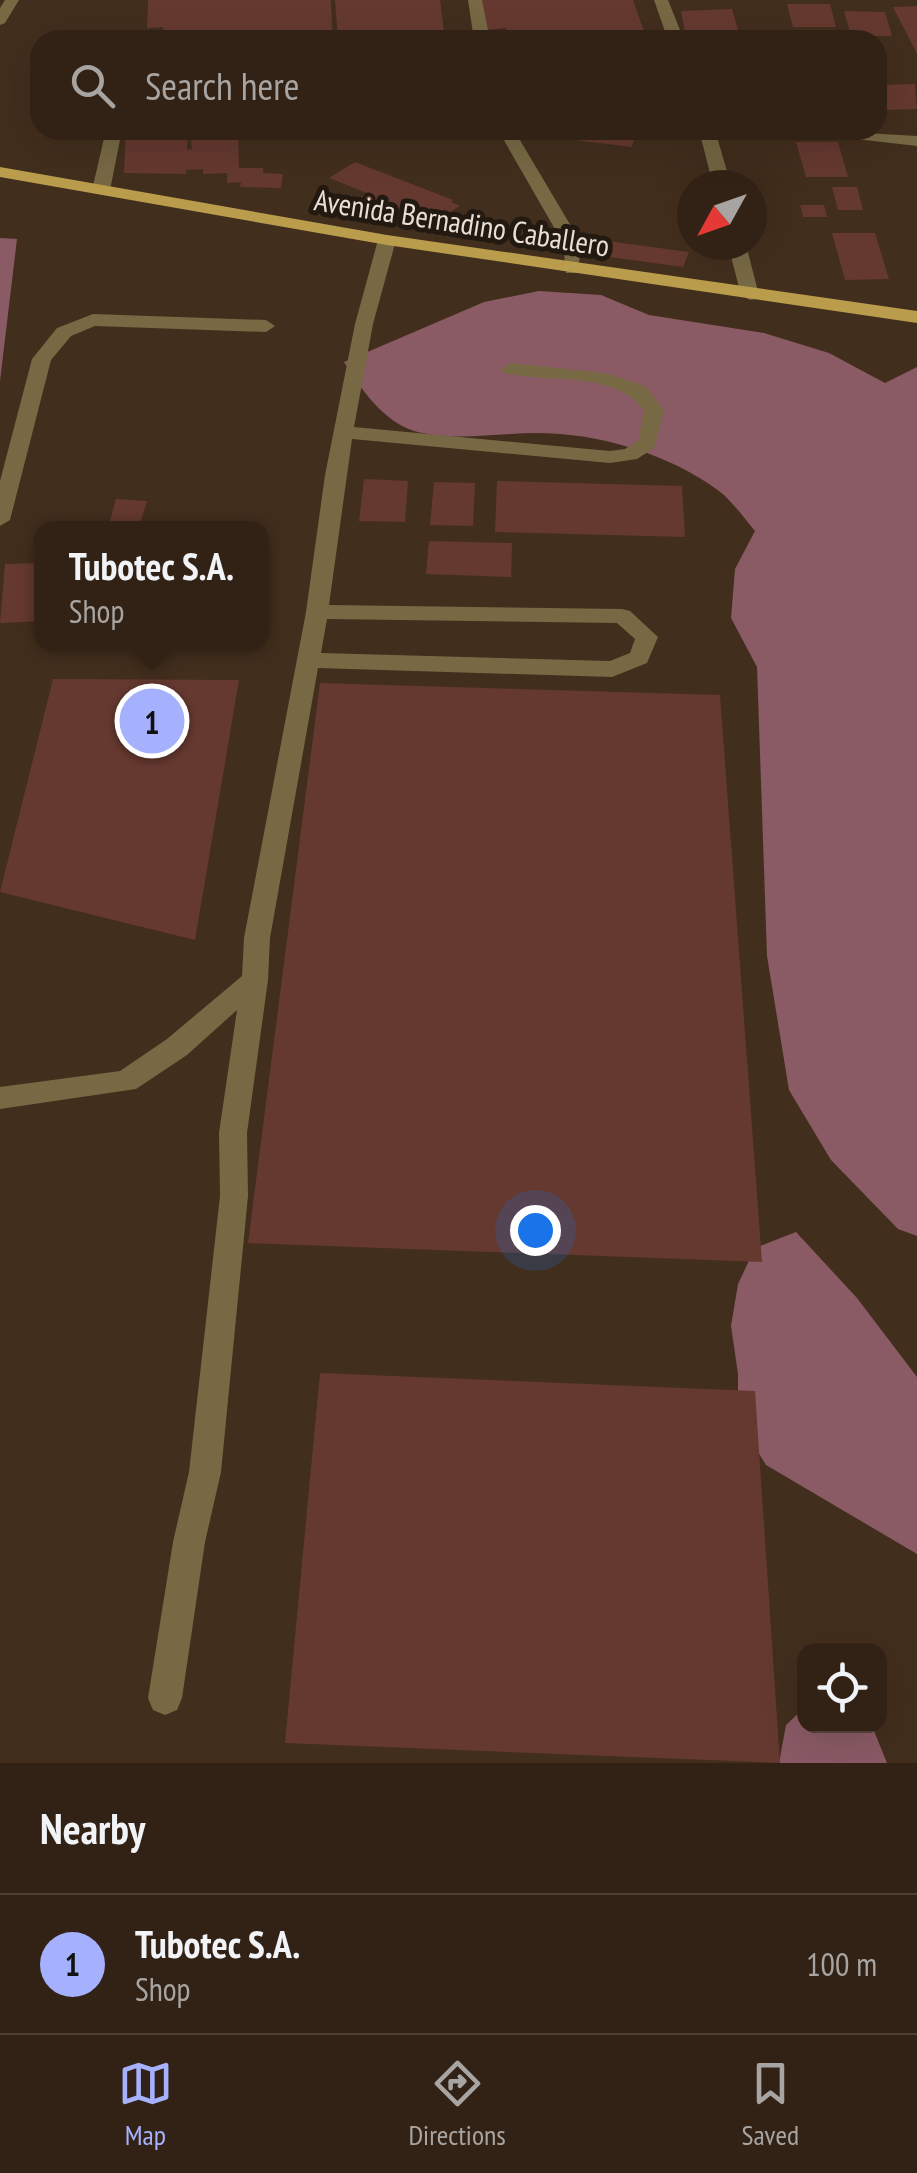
<!DOCTYPE html>
<style>
body{margin:0;font-family:"PT Sans Narrow",sans-serif;background:#3d2f23;color:#f1f3f6}
.controls{position:absolute;right:30px;bottom:30px;display:grid;overflow:hidden;border-radius:20px;box-shadow:0 10px 40px #0002}
.controls button{width:90px;height:90px;display:grid;place-items:center;padding:0;border:0;border-bottom:2px solid #4d3f35;background:#322216;color:#f1f3f6;font:50px sans-serif}
.compass{position:absolute;left:677px;top:170px;width:90px;height:90px;border-radius:50%;background:#322216;box-shadow:0 10px 40px #0002;rotate:230deg}
.you{position:absolute;left:535px;top:1230px;width:35px;height:35px;margin:-25px;border:8px solid #fff;border-radius:50%;background:#1a73e8;box-shadow:0 0 0 15px #1a73e833}
.badge{display:grid;place-items:center;width:65px;height:65px;border-radius:50%;background:#a5b1fc;color:#111;font-size:32px;font-weight:700}
.pin{position:absolute;translate:-50% -50%;border:5px solid #fff;box-shadow:0 2px 10px #0006}
.popup{position:absolute;left:34px;top:521px;width:235px;height:130px;box-sizing:border-box;display:grid;place-content:center;border-radius:20px;background:#322216;filter:drop-shadow(0 2px 8px #0005);font-size:32px;white-space:nowrap;color:#a8a4a1}
.popup b{font-size:38px;color:#f1f3f6}
.popup::after{content:'';position:absolute;left:50%;top:100%;margin-left:-20px;border:20px solid transparent;border-top-color:#322216}
.list{margin:0;padding:0;list-style:none}
h2{display:flex;justify-content:space-between;align-items:center;height:130px;margin:0;padding:0 40px;font-size:42px}
h2 small{font-size:32px;font-weight:400;color:#a8a4a1}
.list li{display:grid;grid-template-columns:65px 1fr auto;gap:30px;align-items:center;box-sizing:border-box;height:140px;padding:0 40px;border-top:2px solid #4d3f35}
.list b{display:block;font-size:38px;white-space:nowrap}
.list p{margin:0;font-size:32px;white-space:nowrap;color:#a8a4a1}
.list em{font-size:32px;font-style:normal;color:#a8a4a1}
.icon{flex:none;width:55px;height:55px;fill:none;stroke:currentColor;stroke-width:2;stroke-linecap:round;stroke-linejoin:round}
.map{position:relative;flex:none;width:917px;height:1763px;overflow:hidden}
.search{position:absolute;background:#322216;box-shadow:0 10px 40px #0002;left:30px;right:30px;top:30px;height:110px;display:flex;align-items:center;gap:25px;box-sizing:border-box;padding:0 35px;border-radius:30px;color:#a8a4a1;font-size:38px}
.sheet{height:270px;background:#322216}
nav{display:flex;justify-content:space-around;align-items:center;box-sizing:border-box;height:140px;border-top:2px solid #4d3f35;background:#322216;font-size:28px;color:#a8a4a1}
nav a{display:grid;justify-items:center;gap:5px}
nav .on{color:#a5b1fc}
.map>svg:first-child{display:block}
</style>
<div class="map">
<svg width="917" height="1763" viewBox="0 0 917 1763">
<rect width="100%" height="100%" fill="#422e1d"/>
<!-- forest -->
<path fill="#8a5a65" d="M0 238 17 239 0 381Z
M539 291 601 295 649 315 764 333 829 353 885 383 917 367V1236L898 1229 831 1160 789 1090 767 956 757 667 731 618 735 569 755 531C744 518 732 501 719 491 670 454 598 433 537 433 497 433 454 442 414 431 383 421 360 388 344 362L484 302Z
M796 1232 857 1298 917 1377V1554L766 1465 738 1420V1374L731 1326 738 1284 755 1248Z
M804 1708V1726H872L887 1763H779L786 1725Z"/>
<!-- building -->
<path fill="#653930" d="M148 0H331L332 32 192 35V39L165 40 163 27 147 28Z
M335 0H440L445 40H338Z
M480 0H633L647 40H511L506 28 486 30Z
M787 4H830L836 27H793Z
M917 6V54L893 7Z
M732 9 741 40 686 37 681 11Z
M844 11 885 12 892 36H851Z
M915 84 917 109 882 110 877 85Z
M126 130H188L187 150 192 149 190 130 238 133 239 168H263V173L283 174 281 188 240 187 241 182 227 183V173L203 174V169L186 170V174L124 173Z
M574 130H636L632 147 574 140Z
M796 142H838L848 177H806Z
M355 162 453 200 451 202 460 206 428 225 338 211 367 193 329 178Z
M832 187H857L863 210H838Z
M800 205H824L827 217H803Z
M832 233H875L889 279 845 280Z
M592 239 689 252 683 267 587 254Z
M364 479 408 481 405 522 359 521Z
M497 481 682 486 685 537 495 532Z
M434 482 475 483 473 526 430 525Z
M116 499 147 501 139 528H108Z
M429 541 512 543 511 577 426 574Z
M42 563V621L0 623 5 564Z
M53 679 239 680 195 940 0 892Z
M320 683 720 695 762 1262 248 1243Z
M320 1373 755 1391 780 1763 285 1743Z"/>
<g fill="none" stroke-linecap="round" stroke-linejoin="round">
<!-- lane -->
<path fill="#776944" fill-rule="evenodd" d="M5 0H19L5 23 0 25V8Z
M468 0H482L490 40H474Z
M106 130H122L110 190 101 195 92 190Z
M498 130H514L581 243 578 273H566L563 243Z
M387 235 396 240 373 324 354 427 610 451 625 449 638 441 644 410C612 370 551 384 504 373L501 369 511 363 605 373 645 386 664 410 654 448 637 459 610 463 352 439 329 605 622 609 630 611 658 637 647 663 612 677 318 668 270 938 268 980 247 1133 248 1196 221 1472 205 1542 182 1698 177 1710 165 1715 153 1710 148 1698 173 1542 189 1472 220 1196 219 1133 237 1010 187 1055 136 1089 0 1109V1087L120 1071 167 1039 242 976 244 938 306 612 325 475 355 324 378 240ZM327 619 617 623 635 639 630 653 610 661 321 653Z
M93 314 266 320 275 326 266 332 95 326 71 336 51 360 10 520 0 526V481L32 359 57 328Z"/>
<!-- street -->
<path fill="#776944" fill-rule="evenodd" d="M654 0H668L684 40H668Z
M699 130H715L731 185H713Z
M813 130 917 136V146L821 135Z
M728 245H746L759 295 756 299 750 300 741 295Z"/>
<!-- primary -->
<path fill="#b99d4c" fill-rule="evenodd" d="M0 167 387 235 917 311V323L387 245 0 177Z"/>
</g>
<g text-anchor="middle" dominant-baseline="central" stroke-width="10" stroke-linejoin="round" paint-order="stroke">
<!-- far-street labels -->
<g font-size="30" fill="#ebded4" stroke="#221911">
<text transform="translate(462 222) rotate(9)">Avenida Bernadino Caballero</text>
</g>
</g>
</svg>
<div class="controls">
<button><svg class="icon" aria-label="locate" viewBox="0 0 24 24"><circle cx="12" cy="12" r="6"/><path d="M12 2v4M12 18v4M2 12h4M18 12h4"/></svg></button>
</div>
<svg class="compass" viewBox="-18 -18 36 36"><path d="M0-13l5 13h-10z" fill="#e53935"/><path d="M0 13l5-13h-10z" fill="#a8a4a1"/></svg>
<div class="you"></div>
<div class="pin badge" style="left:152px;top:721px">1</div>
<div class="popup"><b>Tubotec S.A.</b>Shop</div>
<div class="search"><svg class="icon" aria-label="search" viewBox="0 0 24 24"><circle cx="10" cy="10" r="6"/><path d="M15 15l6 6"/></svg>Search here</div>
</div>
<section class="sheet">
<h2>Nearby<small></small></h2>
<ul class="list">
<li><span class="badge">1</span><div><b>Tubotec S.A.</b><p>Shop</p></div><em>100 m</em></li>
</ul>
</section>
<nav>
<a class="on"><svg class="icon" aria-label="map" viewBox="0 0 24 24"><path d="M3 6l6-2 6 2 6-2v14l-6 2-6-2-6 2zM9 4v14M15 6v14"/></svg>Map</a>
<a><svg class="icon" aria-label="directions" viewBox="0 0 24 24"><path d="M12 3l9 9-9 9-9-9zM9 14v-3h6M13 9l2 2-2 2"/></svg>Directions</a>
<a><svg class="icon" aria-label="saved" viewBox="0 0 24 24"><path d="M7 4h10v16l-5-4-5 4z"/></svg>Saved</a>
</nav>
